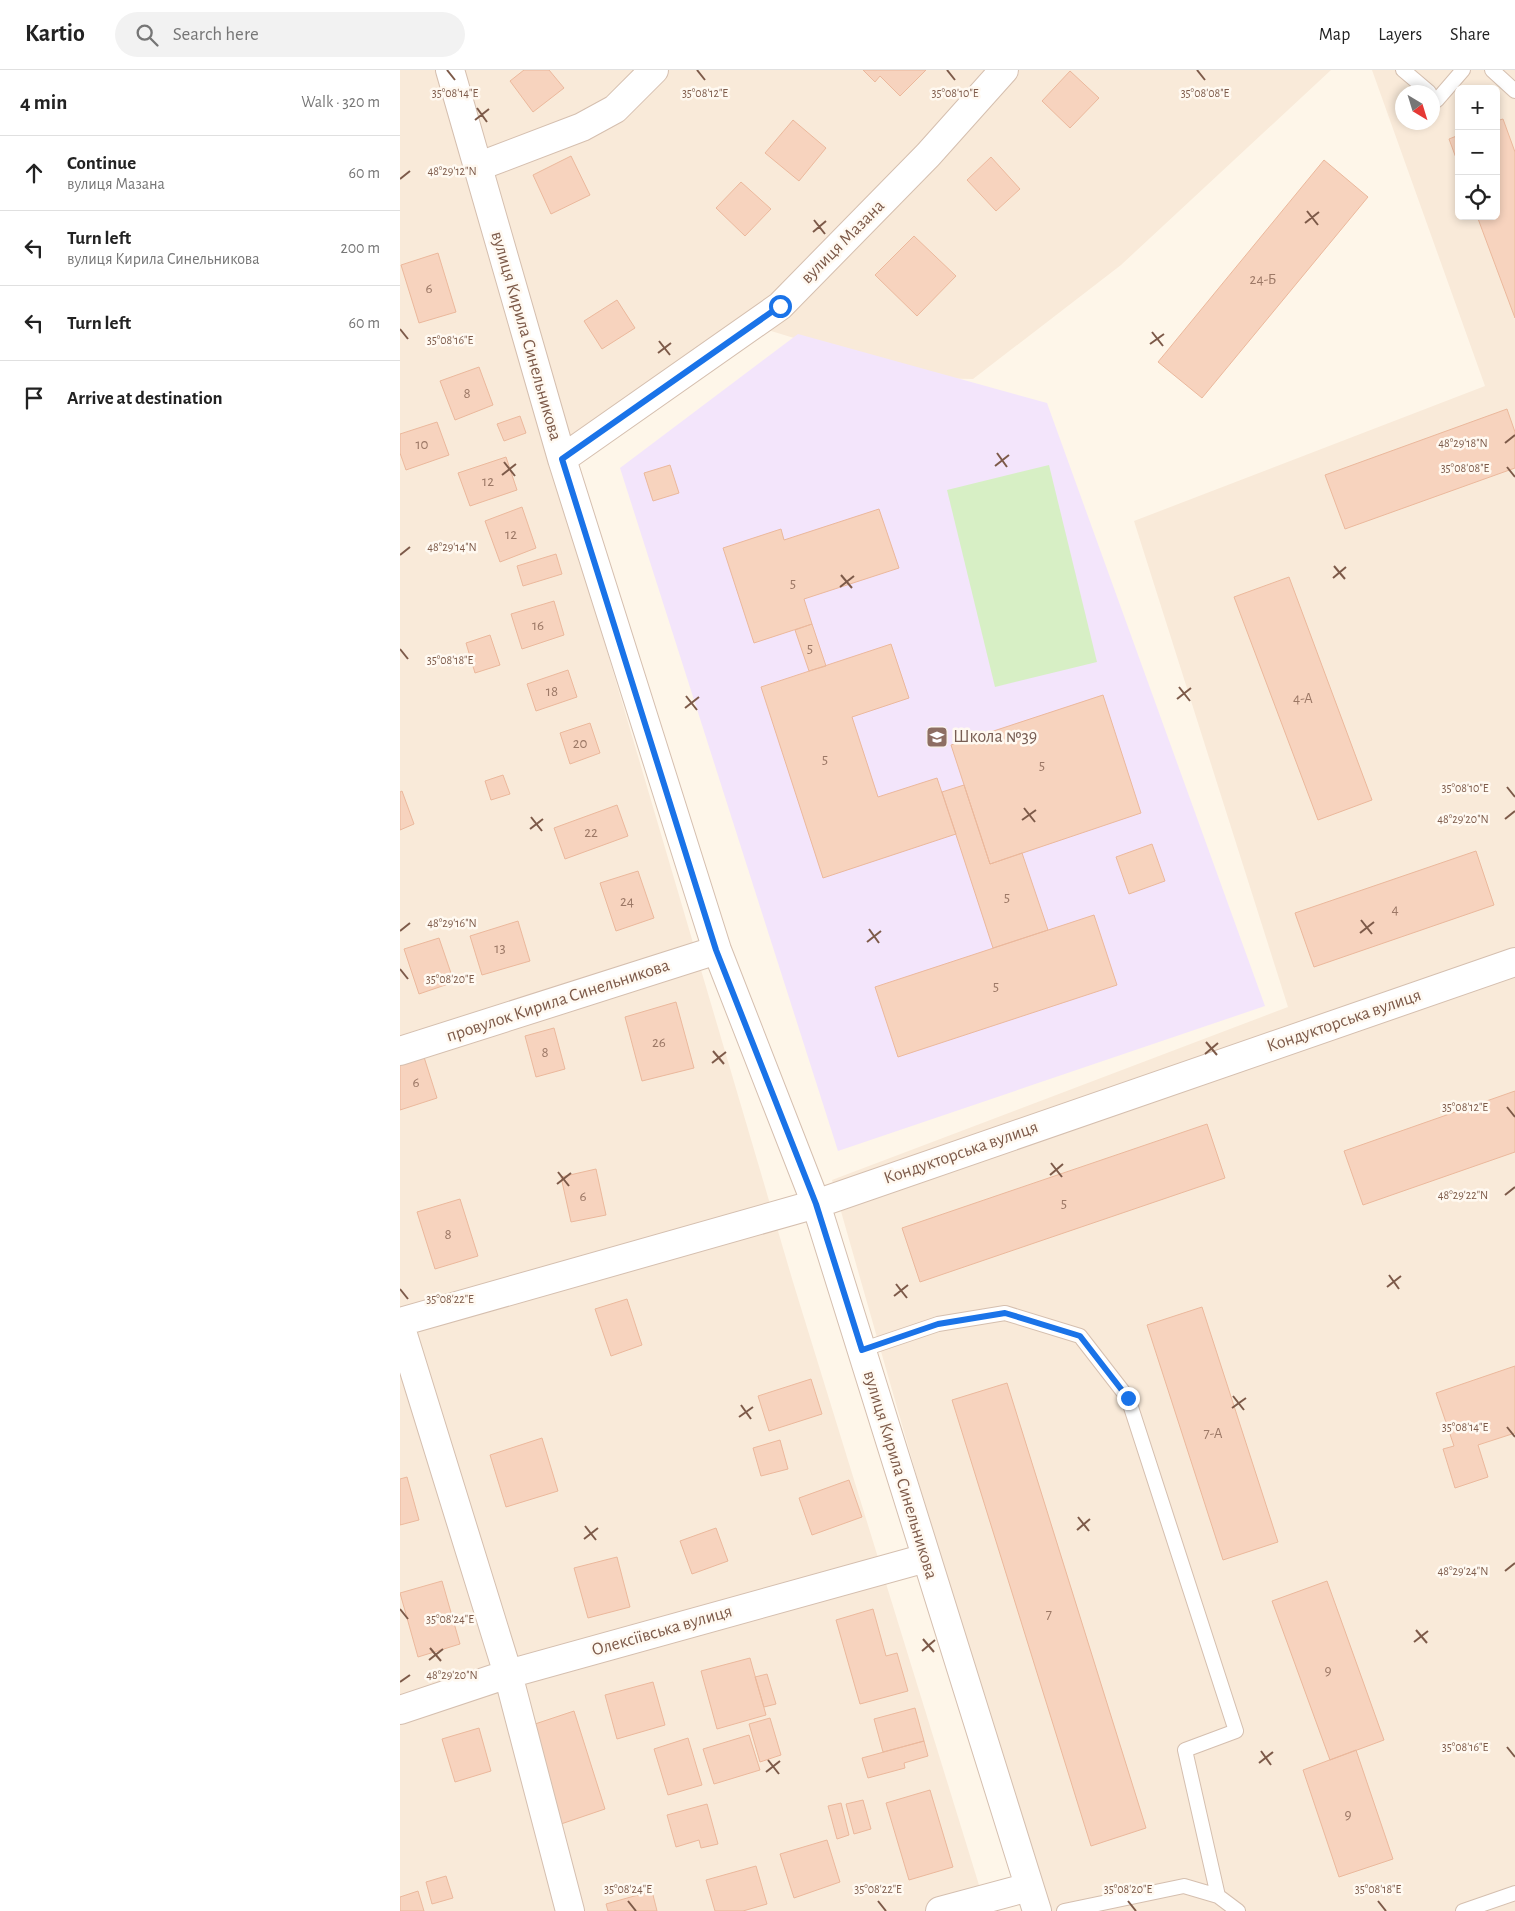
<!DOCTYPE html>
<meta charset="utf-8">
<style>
body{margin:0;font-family:"Alegreya Sans",sans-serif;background:#f2f2f2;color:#222}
.controls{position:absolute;right:15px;top:15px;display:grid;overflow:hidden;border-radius:8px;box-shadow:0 2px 8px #0003}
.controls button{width:45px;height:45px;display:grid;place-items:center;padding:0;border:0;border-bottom:1px solid #e0e0e0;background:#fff;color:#222;font:25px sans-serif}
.compass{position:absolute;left:995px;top:15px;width:45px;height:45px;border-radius:50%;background:#fff;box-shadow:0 2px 8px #0003;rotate:142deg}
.stop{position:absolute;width:15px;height:15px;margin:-11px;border:4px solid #1a73e8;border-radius:50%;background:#fff}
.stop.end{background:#1a73e8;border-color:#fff;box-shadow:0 1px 5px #0008}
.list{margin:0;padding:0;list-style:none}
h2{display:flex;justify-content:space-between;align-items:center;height:65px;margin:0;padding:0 20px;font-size:21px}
h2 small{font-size:16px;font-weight:400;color:#767676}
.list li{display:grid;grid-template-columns:32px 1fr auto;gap:15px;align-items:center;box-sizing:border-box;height:75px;padding:0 20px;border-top:1px solid #e0e0e0}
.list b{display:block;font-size:19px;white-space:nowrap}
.list p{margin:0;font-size:16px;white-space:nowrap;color:#767676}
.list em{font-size:16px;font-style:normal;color:#767676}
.icon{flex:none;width:28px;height:28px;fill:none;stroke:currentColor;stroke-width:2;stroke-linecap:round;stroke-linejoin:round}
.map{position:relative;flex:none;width:1115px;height:1841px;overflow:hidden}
header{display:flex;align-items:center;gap:30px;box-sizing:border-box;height:70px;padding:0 25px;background:#fff;border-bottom:1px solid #e0e0e0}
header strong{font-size:24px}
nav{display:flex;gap:28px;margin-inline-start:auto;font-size:18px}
.search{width:350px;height:45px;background:#f2f2f2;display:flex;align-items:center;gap:12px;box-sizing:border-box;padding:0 18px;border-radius:28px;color:#767676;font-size:19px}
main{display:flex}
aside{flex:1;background:#fff}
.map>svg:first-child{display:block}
</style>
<header>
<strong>Kartio</strong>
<div class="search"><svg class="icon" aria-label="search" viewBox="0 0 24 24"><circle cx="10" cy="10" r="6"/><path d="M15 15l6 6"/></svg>Search here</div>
<nav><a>Map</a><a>Layers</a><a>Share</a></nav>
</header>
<main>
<aside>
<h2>4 min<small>Walk · 320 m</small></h2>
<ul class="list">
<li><svg class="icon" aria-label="ahead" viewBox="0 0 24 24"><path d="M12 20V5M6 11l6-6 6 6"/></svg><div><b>Continue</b><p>вулиця Мазана</p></div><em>60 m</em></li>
<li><svg class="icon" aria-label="left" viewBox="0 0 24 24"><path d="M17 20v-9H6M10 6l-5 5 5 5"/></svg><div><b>Turn left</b><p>вулиця Кирила Синельникова</p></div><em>200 m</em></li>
<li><svg class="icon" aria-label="left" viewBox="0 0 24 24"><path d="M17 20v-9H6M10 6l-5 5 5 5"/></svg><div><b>Turn left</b></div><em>60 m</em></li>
<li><svg class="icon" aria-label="arrive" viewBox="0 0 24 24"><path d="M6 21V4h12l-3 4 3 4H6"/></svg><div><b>Arrive at destination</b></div></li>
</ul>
</aside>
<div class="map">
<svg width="1115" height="1841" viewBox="0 0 1115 1841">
<rect width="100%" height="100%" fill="#fef6e9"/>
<!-- residential -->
<path fill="#f9ead9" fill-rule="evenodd" d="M0 0H931L721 195 573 309 526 308 335 250 151 391 393 1212 587 1841H0Z
M972 0H1115V1841H641L432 1110 888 937 734 451 1085 316ZM1059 19H1096V146H1059ZM1002 22H1032V52H1002Z"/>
<!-- education -->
<path fill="#f3e5fb" d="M398 264 647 333 865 936 438 1081 220 398Z"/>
<!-- green -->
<path fill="#d7efc5" d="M649 395 697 592 595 617 547 420Z"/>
<!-- building -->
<path fill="#f7d3be" stroke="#ebb89c" d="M124 0H149L164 18 133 42 110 11Z
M463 0H526L500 26 480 6 475 12Z
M670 1 699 28 670 58 642 31Z
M1103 49 1115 82V248L1077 146H1096V51Z
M393 50 426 78 399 111 365 83Z
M1059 65V96L1049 69Z
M171 86 190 125 151 144 133 105Z
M591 87 620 119 596 141 567 110Z
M924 90 968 127 802 328 758 292Z
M341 112 371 139 345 166 316 138Z
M514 166 556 206 517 246 475 205Z
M38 183 56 242 19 253 1 195Z
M217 230 235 258 202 279 184 251Z
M79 297 93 335 55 350 40 311Z
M1107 339 1115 362V398L945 459 925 405Z
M120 346 126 363 104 371 97 354Z
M37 352 49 385 6 400 0 383V364Z
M106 387 117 420 70 436 58 403Z
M270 395 279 423 253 431 244 403Z
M122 437 136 478 100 492 85 451Z
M479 439 499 498 404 529 412 554 354 573 323 478 381 459 384 470Z
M156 484 162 504 123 516 117 496Z
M889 507 972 730 918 750 834 527Z
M154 531 164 565 122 579 111 544Z
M412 554 426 596 409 601 395 560Z
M90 565 100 595 75 603 66 573Z
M491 574 509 628 452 647 478 727 537 708 556 764 423 808 361 617Z
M168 600 177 627 136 641 127 614Z
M703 625 741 743 590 794 551 675Z
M190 653 200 683 170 694 160 663Z
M103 705 110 724 91 730 85 711Z
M564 715 590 794 622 783 648 860 593 878 542 722Z
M2 721 14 754 0 760V722Z
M217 735 228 766 165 789 154 758Z
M752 774 765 811 729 824 716 787Z
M1076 781 1094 835 914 897 895 843Z
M238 801 254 848 216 861 200 813Z
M694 845 717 915 498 987 475 917Z
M118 851 130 891 82 905 70 866Z
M39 868 54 912 19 924 4 879Z
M276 932 294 998 242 1011 225 947Z
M154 958 165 999 136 1007 125 966Z
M24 987 37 1028 0 1040V995Z
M1115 1021V1082L963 1135 944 1081Z
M807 1054 825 1108 520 1212 502 1158Z
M196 1099 206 1145 171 1152 161 1107Z
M60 1129 78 1186 35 1199 17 1142Z
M227 1229 242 1275 211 1286 195 1239Z
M802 1237 878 1472 823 1490 747 1255Z
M1115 1296V1363L1078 1375 1088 1407 1055 1418 1043 1379 1054 1376 1036 1323Z
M411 1309 422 1344 369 1361 358 1326Z
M607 1313 746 1758 691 1776 552 1330Z
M142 1368 158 1421 106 1437 90 1385Z
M380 1370 388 1399 361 1406 353 1378Z
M7 1407 19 1450 0 1455V1409Z
M449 1410 462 1447 412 1465 399 1428Z
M316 1458 328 1491 292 1504 280 1471Z
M217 1487 230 1537 188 1548 174 1498Z
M42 1511 60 1574 18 1587 0 1523Z
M927 1511 984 1670 930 1690 872 1531Z
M473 1539 486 1586 497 1583 508 1621 460 1634 436 1550Z
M350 1588 366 1645 317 1659 301 1601Z
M367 1604 376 1634 364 1637 355 1607Z
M253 1612 265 1655 217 1669 205 1625Z
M515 1638 524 1671 483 1682 474 1649Z
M174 1641 205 1739 161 1754 129 1656Z
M370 1648 381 1685 360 1692 349 1654Z
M79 1658 91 1701 55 1712 42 1669Z
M349 1665 360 1700 314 1714 303 1679Z
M288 1668 302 1715 268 1725 254 1679Z
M524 1671 528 1686 504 1693 505 1698 468 1708 462 1688Z
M956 1680 993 1789 939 1807 903 1700Z
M530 1720 553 1797 509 1810 486 1733Z
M463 1730 471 1759 454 1764 446 1734Z
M441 1733 449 1765 437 1769 428 1736Z
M307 1734 318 1774 301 1778 299 1770 276 1777 267 1745Z
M427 1770 440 1812 394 1828 380 1784Z
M356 1796 367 1834 343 1841H315L306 1810Z
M46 1806 53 1828 32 1834 26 1812Z
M18 1821 24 1841H0V1827Z
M252 1821 257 1841H208L206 1834Z"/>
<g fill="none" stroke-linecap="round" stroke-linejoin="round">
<!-- lane casing -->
<g stroke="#d5bfaf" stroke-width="16">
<path id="lane" d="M1003 0 1029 22
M1092 0 1115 21
M1032 26 1037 30 1063 0
M461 1280 538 1254 605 1243 680 1266 728 1328 836 1661 785 1680 818 1826
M664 1841 784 1816 818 1826 838 1841
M1063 1841 1115 1823"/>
</g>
<!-- street casing -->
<g stroke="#d5bfaf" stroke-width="30">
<path id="street" d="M50 0 162 389 317 880 416 1134 637 1841
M77 97 182 57 215 39 254 0
M162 389 380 236 528 85 604 0
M0 981 317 880
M0 1252 416 1134 1115 892
M0 1255 108 1604 170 1841
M0 1640 108 1604 526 1488
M540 1841 629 1817"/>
</g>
<!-- lane -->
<use href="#lane" stroke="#fff" stroke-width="14"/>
<!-- street -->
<use href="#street" stroke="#fff" stroke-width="28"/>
</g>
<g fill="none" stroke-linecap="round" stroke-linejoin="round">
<!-- route -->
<path stroke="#1a73e8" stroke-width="6" d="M380 236 162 389 316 880 416 1134 462 1280 538 1254 605 1243 680 1266 728 1328"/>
</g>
<!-- ticks -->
<path fill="none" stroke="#7d5a49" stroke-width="2" d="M47 0 55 10M297 0 305 10M547 0 555 10M797 0 805 10M77 38 87 52M75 50 89 39M0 109 10 101M907 141 918 155M414 150 425 164M905 153 919 142M413 162 426 151M0 259 8 269M752 262 763 276M259 271 270 285M750 274 764 264M258 283 271 273M1105 373 1115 365M597 383 607 397M104 392 115 406M595 396 609 385M1107 397 1115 407M102 405 116 394M0 485 10 477M934 496 945 509M441 505 452 518M933 508 946 497M440 517 454 506M0 579 8 589M779 617 790 631M286 626 297 640M777 629 791 618M285 638 299 627M1107 717 1115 727M624 738 635 752M131 747 142 761M1105 749 1115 741M622 750 636 740M130 759 143 749M961 850 972 864M469 859 479 873M0 861 10 853M960 863 974 852M467 872 481 861M0 899 8 909M806 972 817 985M313 981 324 994M805 984 818 973M312 993 326 982M1107 1037 1115 1047M651 1093 662 1107M158 1102 169 1116M650 1105 663 1094M157 1114 171 1103M1105 1125 1115 1117M989 1205 999 1219M496 1214 507 1228M987 1217 1001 1206M0 1219 8 1229M494 1226 508 1215M833 1326 844 1340M341 1335 351 1349M832 1338 846 1328M339 1347 353 1337M1107 1357 1115 1367M678 1447 689 1461M185 1456 196 1470M677 1460 690 1449M184 1469 198 1458M1105 1501 1115 1493M0 1539 8 1549M1016 1560 1027 1573M523 1569 534 1582M1014 1572 1028 1561M30 1578 41 1591M522 1581 535 1570M29 1590 43 1579M0 1612 10 1605M1107 1677 1115 1687M861 1681 871 1695M368 1690 379 1704M859 1693 873 1682M366 1702 380 1691M228 1831 236 1841M478 1831 486 1841M728 1831 736 1841M978 1831 986 1841"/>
<!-- icons -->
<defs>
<g id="school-square" transform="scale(1.125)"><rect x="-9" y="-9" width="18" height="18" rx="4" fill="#8d6e63" stroke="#fff9f1"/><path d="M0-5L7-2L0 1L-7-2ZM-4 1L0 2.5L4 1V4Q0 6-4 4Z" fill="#fff"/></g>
</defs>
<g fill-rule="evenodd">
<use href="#school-square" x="537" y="667"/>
</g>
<g text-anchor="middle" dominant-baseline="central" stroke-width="5" stroke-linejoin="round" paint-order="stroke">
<!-- number labels -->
<g font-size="15" fill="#9c7866">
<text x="863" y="209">24-Б</text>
<text x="29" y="218">6</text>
<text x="67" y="323">8</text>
<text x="22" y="374">10</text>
<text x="88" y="411">12</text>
<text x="111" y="464">12</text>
<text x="393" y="513">5</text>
<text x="138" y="555">16</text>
<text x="410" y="578">5</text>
<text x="152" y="621">18</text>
<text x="903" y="628">4-А</text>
<text x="180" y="673">20</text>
<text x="425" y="689">5</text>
<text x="642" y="695">5</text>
<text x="191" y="762">22</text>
<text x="607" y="827">5</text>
<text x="227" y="831">24</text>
<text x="995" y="839">4</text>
<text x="100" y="878">13</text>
<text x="596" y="916">5</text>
<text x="259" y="972">26</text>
<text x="145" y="982">8</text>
<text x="16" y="1012">6</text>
<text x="183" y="1126">6</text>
<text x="664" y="1133">5</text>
<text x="48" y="1164">8</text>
<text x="813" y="1363">7-А</text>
<text x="649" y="1544">7</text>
<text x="928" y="1600">9</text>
<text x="948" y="1744">9</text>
</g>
<!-- street labels -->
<g font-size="18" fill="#7d5a49" stroke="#fff9f1">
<text transform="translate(443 172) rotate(-45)">вулиця Мазана</text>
<text transform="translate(126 266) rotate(74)">вулиця Кирила Синельникова</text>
<text transform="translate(158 931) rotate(-18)">провулок Кирила Синельникова</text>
<text transform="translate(944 951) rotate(-19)">Кондукторська вулиця</text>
<text transform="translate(561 1083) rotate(-19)">Кондукторська вулиця</text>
<text transform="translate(500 1405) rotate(73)">вулиця Кирила Синельникова</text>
<text transform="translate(262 1561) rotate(-16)">Олексіївська вулиця</text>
</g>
<!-- education labels -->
<g font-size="18" fill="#785e54" stroke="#fff9f1" text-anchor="start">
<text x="553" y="667">Школа №39</text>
</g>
</g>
<g font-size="12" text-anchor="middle" fill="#7d5a49" stroke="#fff9f1" stroke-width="5" stroke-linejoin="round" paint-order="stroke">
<text x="305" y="27">35°08'12"E</text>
<text x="555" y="27">35°08'10"E</text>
<text x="805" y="27">35°08'08"E</text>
<text x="55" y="27">35°08'14"E</text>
<text x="52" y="105">48°29'12"N</text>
<text x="50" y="274">35°08'16"E</text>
<text x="1063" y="377">48°29'18"N</text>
<text x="1065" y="402">35°08'08"E</text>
<text x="52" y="481">48°29'14"N</text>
<text x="50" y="594">35°08'18"E</text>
<text x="1065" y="722">35°08'10"E</text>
<text x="1063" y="753">48°29'20"N</text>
<text x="52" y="857">48°29'16"N</text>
<text x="50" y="913">35°08'20"E</text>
<text x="1065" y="1041">35°08'12"E</text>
<text x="1063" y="1129">48°29'22"N</text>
<text x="50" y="1233">35°08'22"E</text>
<text x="1065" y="1361">35°08'14"E</text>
<text x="1063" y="1505">48°29'24"N</text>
<text x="50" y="1553">35°08'24"E</text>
<text x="52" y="1609">48°29'20"N</text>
<text x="1065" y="1681">35°08'16"E</text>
<text x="228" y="1823">35°08'24"E</text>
<text x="478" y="1823">35°08'22"E</text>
<text x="728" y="1823">35°08'20"E</text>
<text x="978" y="1823">35°08'18"E</text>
</g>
</svg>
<div class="controls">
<button>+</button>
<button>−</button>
<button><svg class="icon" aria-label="locate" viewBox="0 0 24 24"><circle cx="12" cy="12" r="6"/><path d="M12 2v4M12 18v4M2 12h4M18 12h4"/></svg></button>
</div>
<svg class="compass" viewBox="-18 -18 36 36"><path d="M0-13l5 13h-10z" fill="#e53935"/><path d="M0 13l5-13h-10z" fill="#767676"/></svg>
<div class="stop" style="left:380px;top:236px"></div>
<div class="stop end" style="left:728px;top:1328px"></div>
</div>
</main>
